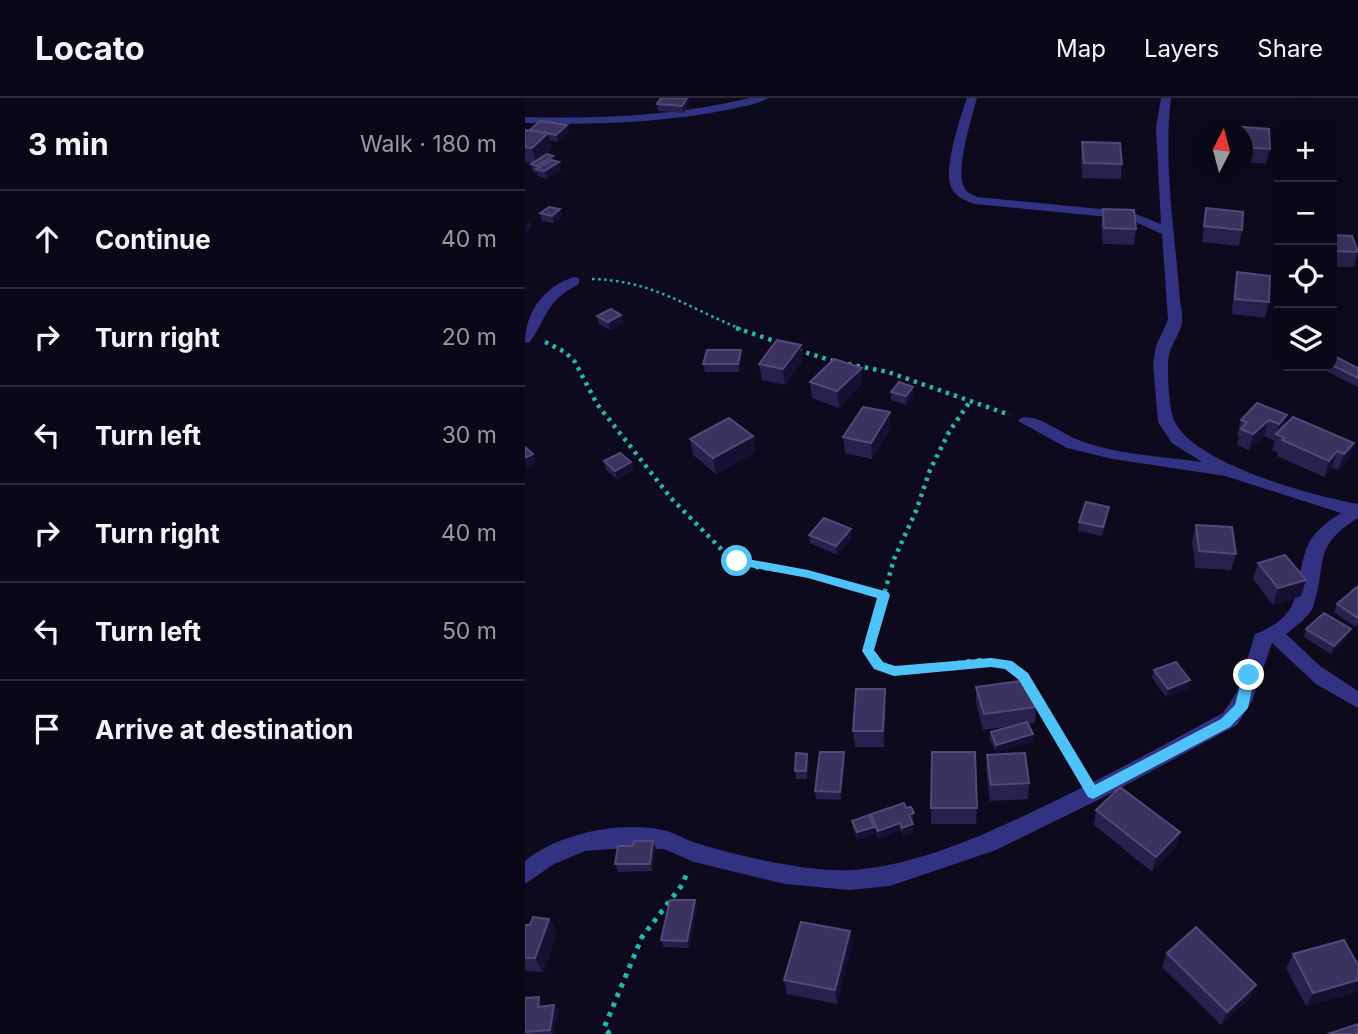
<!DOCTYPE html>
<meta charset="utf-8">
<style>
body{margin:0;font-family:Inter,sans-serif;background:#181623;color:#f1f3f6}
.controls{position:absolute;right:21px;top:21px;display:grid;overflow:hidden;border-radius:14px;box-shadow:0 7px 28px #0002}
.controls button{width:63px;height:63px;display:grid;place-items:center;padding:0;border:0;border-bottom:2px solid #2a2935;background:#0a0816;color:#f1f3f6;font:35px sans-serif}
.compass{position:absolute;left:665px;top:21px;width:63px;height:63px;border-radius:50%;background:#0a0816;box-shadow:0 7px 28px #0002;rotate:6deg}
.stop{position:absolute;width:21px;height:21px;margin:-16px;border:5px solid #4fc3f7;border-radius:50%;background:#fff}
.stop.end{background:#4fc3f7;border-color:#fff;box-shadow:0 2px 7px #0008}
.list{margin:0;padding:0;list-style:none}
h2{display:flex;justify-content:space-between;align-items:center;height:91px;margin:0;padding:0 28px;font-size:30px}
h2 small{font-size:23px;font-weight:400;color:#999aa1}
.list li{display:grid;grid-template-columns:46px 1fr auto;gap:21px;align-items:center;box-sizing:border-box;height:98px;padding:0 28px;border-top:2px solid #2a2935}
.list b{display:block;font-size:26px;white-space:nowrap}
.list em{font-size:23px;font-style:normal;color:#999aa1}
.icon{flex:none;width:38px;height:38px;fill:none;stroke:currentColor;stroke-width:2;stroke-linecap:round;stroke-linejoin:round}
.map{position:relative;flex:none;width:833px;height:936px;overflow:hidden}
header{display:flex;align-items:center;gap:42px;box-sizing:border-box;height:98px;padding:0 35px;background:#0a0816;border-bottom:2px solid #2a2935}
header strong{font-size:33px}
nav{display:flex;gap:38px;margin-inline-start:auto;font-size:24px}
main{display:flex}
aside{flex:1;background:#0a0816}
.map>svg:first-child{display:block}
</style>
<header>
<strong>Locato</strong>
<nav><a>Map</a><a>Layers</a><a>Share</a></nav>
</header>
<main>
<aside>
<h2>3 min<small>Walk · 180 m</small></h2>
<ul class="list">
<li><svg class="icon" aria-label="ahead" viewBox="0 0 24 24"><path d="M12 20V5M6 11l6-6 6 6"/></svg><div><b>Continue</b></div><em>40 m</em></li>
<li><svg class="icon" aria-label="right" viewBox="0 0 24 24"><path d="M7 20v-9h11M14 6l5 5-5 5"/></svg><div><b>Turn right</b></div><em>20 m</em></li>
<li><svg class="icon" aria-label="left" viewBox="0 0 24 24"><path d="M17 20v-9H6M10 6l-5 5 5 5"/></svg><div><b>Turn left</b></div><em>30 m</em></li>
<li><svg class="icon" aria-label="right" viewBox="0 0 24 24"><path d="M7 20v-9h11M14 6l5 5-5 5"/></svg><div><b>Turn right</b></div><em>40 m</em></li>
<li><svg class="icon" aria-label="left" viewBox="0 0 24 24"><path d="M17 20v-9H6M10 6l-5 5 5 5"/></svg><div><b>Turn left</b></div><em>50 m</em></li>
<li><svg class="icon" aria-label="arrive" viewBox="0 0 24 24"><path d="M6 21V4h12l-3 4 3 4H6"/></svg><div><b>Arrive at destination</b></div></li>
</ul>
</aside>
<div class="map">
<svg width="833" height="936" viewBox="0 0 833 936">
<rect width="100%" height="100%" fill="#0d0a1d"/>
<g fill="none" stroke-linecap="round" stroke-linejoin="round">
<!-- path-far2 -->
<path stroke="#23b7ad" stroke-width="2.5" stroke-dasharray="2.5 3.5" stroke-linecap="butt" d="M67 181C127 182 163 210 216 231"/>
<!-- path-far1 -->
<path stroke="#23b7ad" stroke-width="4.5" stroke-dasharray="3.5 5" stroke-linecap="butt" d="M211 230 255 245
M20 244 40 254 50 264 72 306 146 400 198 453 212 463 231 469 283 476 359 497
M273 252 311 264
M323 266 363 274 485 317
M348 535 369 461 391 413 405 372 424 334 446 302"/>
<!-- path -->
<path stroke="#23b7ad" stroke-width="5" stroke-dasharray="4.5 6" stroke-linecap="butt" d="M348 534 343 553C376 602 443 544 485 569 508 582 542 652 557 677
M85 936 79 930 117 839 157 787 162 775"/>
<!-- minor -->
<path fill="#333181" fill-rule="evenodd" d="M225 0H243C233 7 215 9 202 12 135 25 68 27 0 25V19C76 21 151 18 225 0Z
M442 0H452C447 19 430 72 439 89 441 95 447 96 452 99L606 114 636 126 631 29 636 0H646C638 66 650 136 655 202 656 210 659 221 656 229 651 243 642 252 643 269 643 282 644 316 651 326 674 367 788 398 833 406V420C786 449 803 465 788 509 784 519 770 529 761 536L795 568 833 593V610L791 586 747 545 727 603 712 627 575 701 471 752 365 788 324 792 260 786 169 764 139 751 100 750 60 753 29 766 0 786V763C34 735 99 722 142 733 152 736 161 742 171 745 214 758 284 775 328 772 391 767 452 740 509 713 573 683 635 649 698 615L712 594 730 536C782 516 767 489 782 449 788 434 803 423 816 415L700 378 588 361 542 350 493 323 496 320C512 315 536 335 551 341 590 357 636 358 677 364L647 345 633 324 628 266 631 248 643 222 637 136 604 121 450 106C440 103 428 98 425 86 420 66 435 20 442 0Z
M49 179 54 180V186C21 203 24 216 5 244L0 245C0 215 19 188 49 179Z"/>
</g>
<!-- wall -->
<path fill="#29204d" d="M165 4 158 15 133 13 132 6Z
M42 27 44 34 33 44 25 43 27 49 16 60 34 64 36 72 21 81 13 78 12 75 8 74 6 66 8 65 0 64V32H4Z
M692 27 744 31 745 51 741 66 718 64V32H691Z
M557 44 597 66 596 81 557 80 556 58Z
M681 110 717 132 714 148 677 144Z
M578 111 611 131 609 147 578 146 576 126Z
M15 115 37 119 29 125 17 123Z
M807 137 833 152 829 169H807Z
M712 174 744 204 740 220 707 216 709 190Z
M96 217 98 225 85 232 74 226 72 218Z
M276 247 277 263 260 287 237 282 234 266Z
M217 260 214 274H180L178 266Z
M807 262 833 270V289L801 273 803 268H807Z
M337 270V286L314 310 287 300 285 284Z
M366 294 388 297 381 307 366 302Z
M365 314V331L347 361 320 355 318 339Z
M762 317 759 328 829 345 823 362 813 372 807 370 799 379 752 358 753 355 747 352 750 343 739 338 724 352 712 347 714 339 712 338 716 322Z
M228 338 230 354 191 376 168 357 165 341Z
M79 363 106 364 108 372 92 381 81 372Z
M583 417 577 438 553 433 554 424Z
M671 427 711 456 706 472 670 470 667 443Z
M284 437 327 440 312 457 285 445Z
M733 465 776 498 748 507 728 481Z
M833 488V526L830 529 809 514 812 506Z
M781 531 822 539 806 556 779 539Z
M629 572 663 591 641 599 627 580Z
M451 589 511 609 510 625 503 626 508 636 507 644 471 654 465 642 466 634 487 628 458 632 451 605Z
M361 607 359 649H330L328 633Z
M407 654 452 710 451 726H406Z
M462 657 504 685 503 701 465 703 461 672Z
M320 662 316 702 291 701 290 693Z
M284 664 282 681H271L270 673Z
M381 710 389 715V723L387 724 388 734 378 738 375 732 354 741 349 729V736L333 742 328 730 327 723H346V716Z
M571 712 655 734 651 749 627 774 569 727Z
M131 750 127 773 93 774 90 766Z
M170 802 172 810 164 850 139 849 136 842Z
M24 821 32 835 18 874 0 873V827H5Z
M325 833 327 847 312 906 262 896 259 882Z
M642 855 731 887 725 900 696 927 637 869Z
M768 856 832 894 781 908 761 870Z
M0 900 18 906V908L29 907 33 914 29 936H0Z"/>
<!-- shaded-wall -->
<path fill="#171032" d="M162 0H165V4L158 15 157 8Z
M42 27 44 34 33 44 31 37Z
M23 35 27 49 11 65 7 50Z
M28 58 30 66 13 71 12 68Z
M34 64 36 72 21 81 19 73Z
M35 111 37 119 29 125 27 118Z
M5 123 7 130 0 136V127Z
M96 217 98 225 85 232 83 224Z
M276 247 277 263 260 287 258 271Z
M216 252 217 260 214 274 213 266Z
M337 270V286L314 310 312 293Z
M388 289V297L381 307V298Z
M365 314V331L347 361 346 345Z
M762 317 758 333 751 336 750 343 754 326Z
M744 322 739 338 724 352 728 336Z
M228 338 230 354 191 376 188 360Z
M829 345 823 362 813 372 819 356Z
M812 353 807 370 799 379 804 363Z
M8 356 11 365 0 370V360Z
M106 364 108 372 92 381 90 373Z
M326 431 327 440 312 457 311 448Z
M781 482 776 498 748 507 753 490Z
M826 531 822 539 806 556 809 548Z
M665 582 663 591 641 599 643 591Z
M360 591 361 607 359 649 358 633Z
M508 636 507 644 471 654V647Z
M319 654 320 662 316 702 315 694Z
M282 656 284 664 282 681 281 673Z
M389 715V723L384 725V717Z
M375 725V732L354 741 353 733Z
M388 726V734L378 738 377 730Z
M349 729V736L333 742 332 734Z
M655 734 651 749 627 774 631 759Z
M128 743 131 750 127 773 125 766Z
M170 802 172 810 164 850 162 843Z
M24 821 32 835 18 874 10 860Z
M325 833 327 847 312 906 310 892Z
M833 882V891L832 894 781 908 788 895Z
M731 887 725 900 696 927 702 914Z
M14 899 18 906 17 916 13 909Z
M29 907 33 914 29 936H27L25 932Z"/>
<!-- building -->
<path fill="#3b3260" stroke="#524979" stroke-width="2" d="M136 0H162L157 8 132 6Z
M15 23 42 27 31 37 5 32Z
M692 27 744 31 745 51 718 49V32H692Z
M0 32 23 35 7 50 0 49Z
M557 44 595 45 597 66 559 65Z
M22 56 28 58 12 68 6 66Z
M26 62 34 64 19 73 11 71Z
M24 109 35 111 27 118 15 115Z
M681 110 718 114 717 132 679 128Z
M578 111 609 112 611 131 579 130Z
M807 137 827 138 833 154 807 153Z
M712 174 745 178 744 204 710 201Z
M86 211 96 217 83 224 72 218Z
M252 242 276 247 258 271 234 266Z
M182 252H216L213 266H178Z
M811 259 833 270V280L807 267V262Z
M309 261 337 270 312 293 285 284Z
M374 284 388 289 381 298 366 294Z
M732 305 762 317 754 326 744 322 728 336 716 331 722 324 716 322Z
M338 309 365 314 346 345 318 339Z
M768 319 829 345 819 356 812 353 804 363 757 342 759 340 751 336Z
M204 320 228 338 188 360 165 341Z
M0 349 8 356 0 360Z
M95 355 106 364 90 373 79 363Z
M561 404 584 409 578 429 554 424Z
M299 420 326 431 311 448 284 437Z
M671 427 707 429 711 456 674 453Z
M760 457 781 482 753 490 733 465Z
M833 488V520L812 506Z
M799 515 826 531 809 548 781 531Z
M651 564 665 582 643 591 629 572Z
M503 582 511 609 459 616 451 589Z
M331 591H360L358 633H328Z
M502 624 508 636 471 647 466 634Z
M295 654H319L315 694 290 693Z
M407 654H450L452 710H406Z
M271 655 282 656 281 673H270Z
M500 655 504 685 466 687 462 657Z
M595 689 655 734 631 759 571 712Z
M379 705 381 710 386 709 389 715 384 717 388 726 377 730 375 725 353 733 346 716Z
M344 717 349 729 332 734 327 723Z
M109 743H128L125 766H90L93 748H108Z
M145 802H170L162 843 136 842Z
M8 819 24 821 10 860H0V827H5Z
M276 824 325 833 310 892 259 882Z
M671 829 731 887 702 914 642 855Z
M819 842 833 867V882L788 895 768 856Z
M14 899 13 909 29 907 25 932 0 934V900Z
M833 926V936H803Z"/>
<!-- route -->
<path fill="#4fc3f7" d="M212 459 283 472 363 494 365 497 349 552 358 564 370 568 466 560 487 563 503 575 570 687 696 621 710 607 718 577 724 572 730 577 723 610 705 629 568 701 563 699 494 582 480 571 466 569 369 578 349 571 337 553 352 500 283 480 208 466V460Z"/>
</svg>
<div class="controls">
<button>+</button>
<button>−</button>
<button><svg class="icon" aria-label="locate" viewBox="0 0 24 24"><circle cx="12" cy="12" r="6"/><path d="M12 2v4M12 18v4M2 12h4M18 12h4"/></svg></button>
<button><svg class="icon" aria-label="layers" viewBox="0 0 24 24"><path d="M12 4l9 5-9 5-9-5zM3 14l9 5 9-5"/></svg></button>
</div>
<svg class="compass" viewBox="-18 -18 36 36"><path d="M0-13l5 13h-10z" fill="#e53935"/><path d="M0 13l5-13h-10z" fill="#999aa1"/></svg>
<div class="stop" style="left:212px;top:463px"></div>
<div class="stop end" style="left:724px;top:577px"></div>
</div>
</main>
